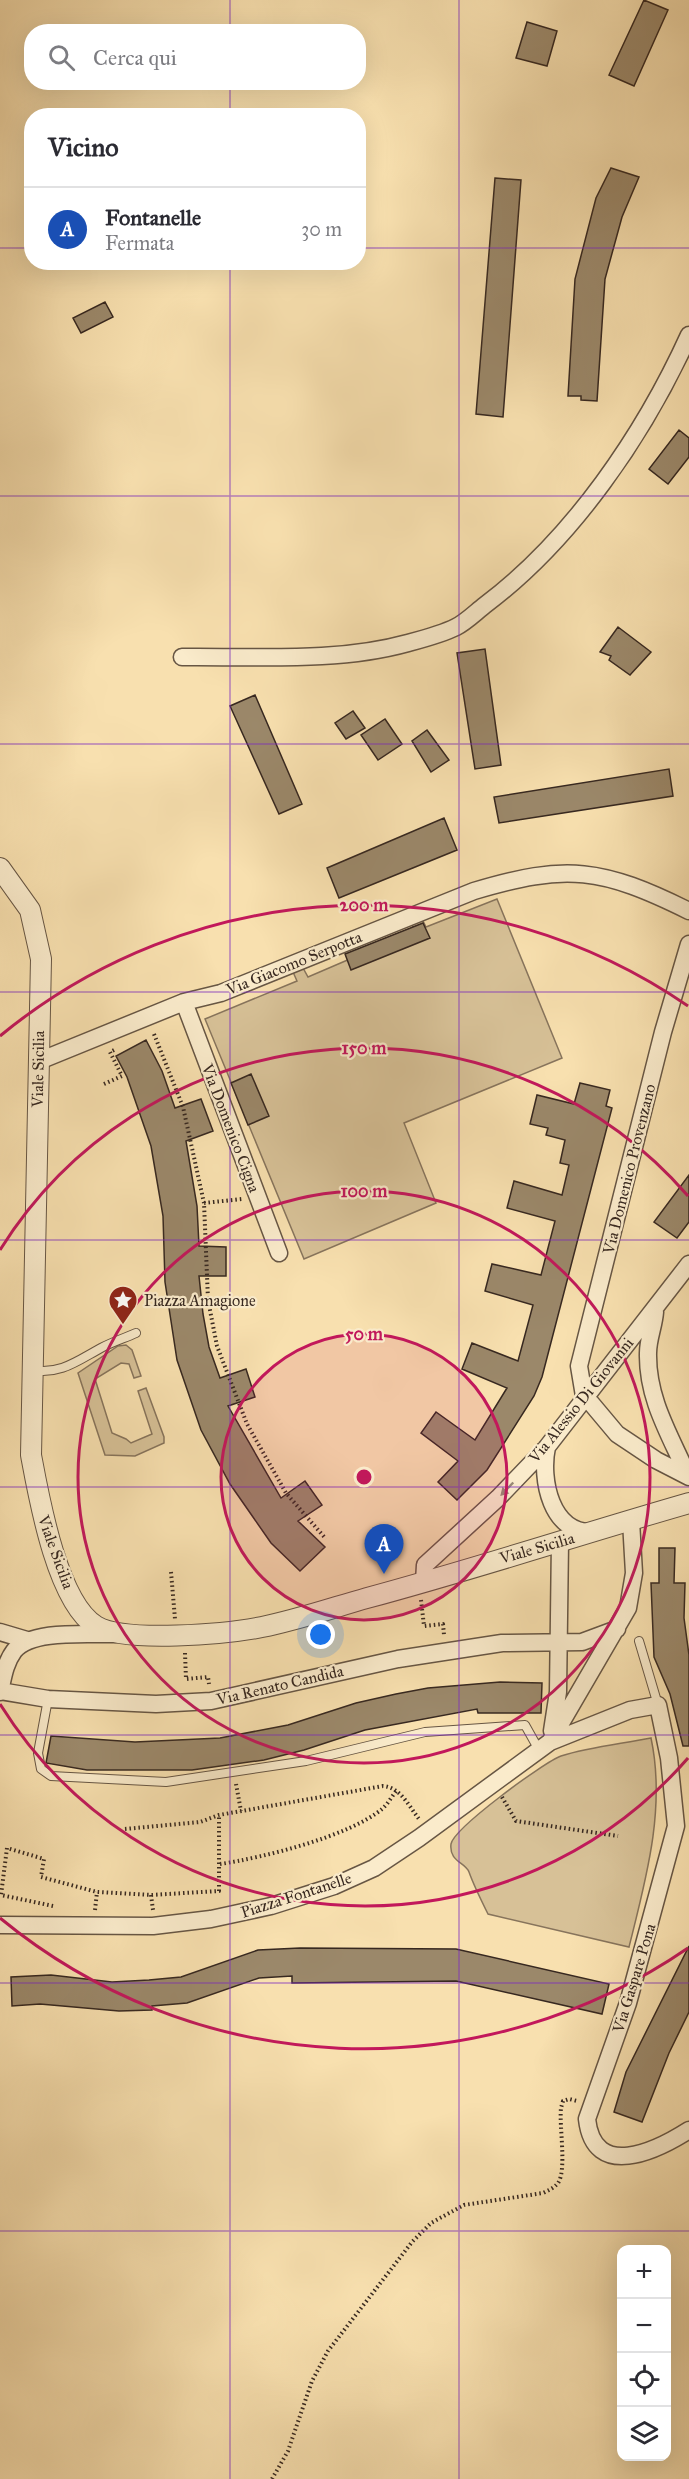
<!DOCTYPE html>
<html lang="it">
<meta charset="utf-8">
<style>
body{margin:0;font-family:"IM FELL Great Primer",serif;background:#f2f2f3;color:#2b2b33}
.controls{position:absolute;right:18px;bottom:18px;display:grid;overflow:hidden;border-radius:12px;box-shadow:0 6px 24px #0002}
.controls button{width:54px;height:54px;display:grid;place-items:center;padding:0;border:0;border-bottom:2px solid #e1e1e2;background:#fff;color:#2b2b33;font:30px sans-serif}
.you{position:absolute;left:321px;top:1635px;width:21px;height:21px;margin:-15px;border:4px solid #fff;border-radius:50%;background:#1a73e8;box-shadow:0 0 0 9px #1a73e833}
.badge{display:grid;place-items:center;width:39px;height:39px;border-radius:50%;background:#8f2418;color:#fff;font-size:20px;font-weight:700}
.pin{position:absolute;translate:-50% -50px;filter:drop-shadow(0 2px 3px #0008)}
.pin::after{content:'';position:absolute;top:32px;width:21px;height:18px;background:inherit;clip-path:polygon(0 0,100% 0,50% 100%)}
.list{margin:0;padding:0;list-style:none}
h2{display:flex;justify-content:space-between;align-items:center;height:78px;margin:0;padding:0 24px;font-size:26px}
h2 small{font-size:20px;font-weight:400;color:#7c7c81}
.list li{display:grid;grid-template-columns:39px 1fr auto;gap:18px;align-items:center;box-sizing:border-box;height:84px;padding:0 24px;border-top:2px solid #e1e1e2}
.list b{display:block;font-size:22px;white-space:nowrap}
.list p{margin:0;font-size:20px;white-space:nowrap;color:#7c7c81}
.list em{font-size:20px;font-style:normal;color:#7c7c81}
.icon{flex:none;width:33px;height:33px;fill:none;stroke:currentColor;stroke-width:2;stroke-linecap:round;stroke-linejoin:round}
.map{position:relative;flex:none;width:689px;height:2479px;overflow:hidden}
.search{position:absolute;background:#fff;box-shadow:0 6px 24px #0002;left:24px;top:24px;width:342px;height:66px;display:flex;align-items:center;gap:15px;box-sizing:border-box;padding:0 21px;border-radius:24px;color:#7c7c81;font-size:22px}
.panel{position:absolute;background:#fff;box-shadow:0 6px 24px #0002;left:24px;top:108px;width:342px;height:162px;border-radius:24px}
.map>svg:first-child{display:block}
</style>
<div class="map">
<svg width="689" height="2479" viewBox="0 0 689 2479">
<rect width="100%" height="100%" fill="#f8e0af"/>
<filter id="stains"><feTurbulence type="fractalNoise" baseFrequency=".00333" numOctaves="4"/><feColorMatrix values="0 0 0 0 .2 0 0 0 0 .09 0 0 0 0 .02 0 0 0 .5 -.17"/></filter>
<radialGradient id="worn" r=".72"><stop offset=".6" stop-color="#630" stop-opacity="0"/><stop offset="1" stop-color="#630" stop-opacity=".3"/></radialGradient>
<!-- green -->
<path fill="#d7c197" stroke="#87745c" stroke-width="1.5" d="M497 899 562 1058 404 1123 436 1203 304 1259 205 1019 297 981 293 972 303 968 308 977 415 931 411 923 422 919 426 927Z
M126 1345 132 1350 141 1376 134 1378 129 1364 121 1363 95 1379 112 1433 126 1439 131 1443 152 1434 138 1391 146 1388 164 1437V1443L135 1456 105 1455 78 1373 118 1346Z
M651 1738C666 1808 646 1879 629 1947L488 1914C481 1900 474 1886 469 1872 465 1862 449 1862 451 1844 454 1828 544 1762 561 1756 590 1747 621 1744 651 1738Z"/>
<!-- building -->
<path fill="#9b886a" stroke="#372820" stroke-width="1.5" d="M644 0 668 10 634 86 609 75Z
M527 22 557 31 547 66 516 58Z
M611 168 639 177 622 217 605 279 597 401 581 400V396H568L575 279 596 198Z
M495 178 521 180 503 417 476 414Z
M105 302 113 317 81 333 73 318Z
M679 430 689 438V457L668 484 649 469Z
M618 627 651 652 630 675 609 660 611 656 600 652Z
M485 649 501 765 475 769 457 653Z
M255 695 302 804 279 814 230 706Z
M353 711 365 728 346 739 335 723Z
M385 719 402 744 378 760 361 735Z
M427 730 449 760 431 772 412 741Z
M669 769 673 796 499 823 494 797Z
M444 818 457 850 339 898 327 868Z
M423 923 430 938 351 970 345 954Z
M146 1040 162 1071 175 1108 201 1099 213 1131 186 1141 197 1206 199 1246 226 1247V1276H199L203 1314 209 1347 220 1378 246 1369 255 1397 228 1406 281 1498 305 1481 322 1505 298 1521 325 1547 300 1571 271 1543 230 1484 201 1430 177 1360 165 1282 163 1216 151 1146 127 1077 116 1056Z
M251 1074 269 1116 248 1125 231 1083Z
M580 1083 610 1090 606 1106 612 1108 542 1377 534 1396 487 1470 457 1500 438 1482 458 1461 421 1433 436 1412 475 1440 507 1388 462 1369 472 1343 518 1361 533 1305 485 1291 492 1264 541 1275 555 1221 507 1208 514 1181 562 1195 569 1165 560 1163 565 1140 546 1135 548 1128 530 1124 537 1095 574 1104Z
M689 1175V1222L677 1238 654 1222Z
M659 1548H675L674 1583H685L684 1618 689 1655V1746H683L670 1694 654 1657 651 1583H659Z
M500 1682 542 1683 541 1713H478L477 1709 365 1730 304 1750 264 1760 192 1770H87L46 1763 51 1736 135 1742 220 1738 288 1725 356 1703 396 1694 428 1688Z
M689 1946V2012L669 2053 642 2122 614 2112 626 2072Z
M300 1948 456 1949 609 1984 602 2014 456 1981 292 1983V1976L259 1978 187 2003 152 2006V2010L119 2011 40 2004 12 2006 11 1977 51 1975 112 1982 149 1980 181 1977 258 1950Z"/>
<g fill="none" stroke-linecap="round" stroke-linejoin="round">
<!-- service casing -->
<g stroke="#675644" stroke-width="10">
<path id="service" d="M32 1370C60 1375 77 1361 101 1348 112 1342 125 1338 136 1333
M639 1641 658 1705
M48 1699 38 1753 41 1769 51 1776 166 1782 306 1761 425 1732 525 1725 539 1750"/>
</g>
<!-- minor casing -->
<g stroke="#675644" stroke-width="19">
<path id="minor" d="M182 657C256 656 336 663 408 643 423 639 442 634 456 627 466 622 476 612 485 605 573 539 644 434 689 335
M184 1002 279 1253
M39 1061 184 1002 221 993 474 891C567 863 602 868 689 911
M655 1312C654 1326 648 1339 648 1353 647 1399 670 1435 688 1476
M584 1396 579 1366 663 1032 689 944
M591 1403 617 1434 656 1460 689 1477
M547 1447C540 1479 551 1535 594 1532
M424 1582 425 1565 498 1498 547 1447 689 1264
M0 1632 27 1640
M0 1691 48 1699 156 1704 211 1701 398 1659 502 1643 582 1642 617 1629
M0 1692C3 1678 5 1663 14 1651 31 1629 88 1635 115 1634
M552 1731 558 1692 560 1541
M550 1742 628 1608 634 1573 631 1521
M0 1925 153 1926 211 1919 271 1906 334 1886 374 1868 419 1838 550 1742 630 1710 658 1705 669 1758 676 1826 628 2003 587 2119C594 2181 656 2151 689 2130"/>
</g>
<!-- tertiary casing -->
<g stroke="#675644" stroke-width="22">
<path id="tertiary" d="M0 868 30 910 41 959 31 1455C39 1498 57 1602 96 1626 125 1643 227 1634 262 1627 297 1620 332 1608 367 1598 475 1569 581 1534 689 1503"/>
</g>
<!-- path -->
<path stroke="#372820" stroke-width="4" stroke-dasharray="1.5 3" stroke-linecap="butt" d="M154 1034 183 1107 204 1203 208 1300 217 1346 247 1424 286 1493 326 1539
M104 1084 122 1076 110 1052 114 1050
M204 1203 242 1199
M171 1572 175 1619
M421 1600 424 1626 443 1624 444 1635
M185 1653 186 1679 208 1677 209 1684
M236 1784 241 1811
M502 1797 516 1821 618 1836
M125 1829 200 1822 219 1815 383 1786C400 1787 409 1806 419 1819
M220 1864C262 1858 350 1836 382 1809 388 1804 392 1796 397 1790
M151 1895 153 1910
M53 1906 1 1895 7 1848 44 1859 41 1877 97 1892 151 1895 219 1891V1815
M95 1910 97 1892
M272 2479 288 2451 312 2381 328 2351 412 2242 431 2223 464 2205 543 2193C549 2190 554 2188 558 2183 567 2170 559 2126 561 2108L563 2101 569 2099 577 2101"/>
<!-- service -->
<use href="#service" stroke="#faebcb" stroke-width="8"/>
<!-- minor -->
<use href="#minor" stroke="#faebcb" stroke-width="16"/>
<!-- tertiary -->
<use href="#tertiary" stroke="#faebcb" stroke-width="20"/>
</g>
<!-- one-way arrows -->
<defs><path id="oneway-solid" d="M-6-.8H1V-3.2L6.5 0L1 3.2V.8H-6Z" transform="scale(1.5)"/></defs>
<use fill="#988a76" href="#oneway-solid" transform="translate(507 1489) rotate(134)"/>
<!-- grid -->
<path fill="none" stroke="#7b2cbf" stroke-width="1.5" stroke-opacity="0.55" d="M230 0V32M459 0V2479M230 82V116M0 248H32M358 248H689M230 262V2479M0 496H689M0 744H689M0 992H689M0 1240H689M0 1487H689M0 1735H689M0 1983H689M0 2231H689"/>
<!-- distance rings -->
<circle cx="364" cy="1477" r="143" fill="#c2185b" fill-opacity=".12"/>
<g fill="none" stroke="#c2185b" stroke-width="3">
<circle cx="364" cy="1477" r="143"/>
<circle cx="364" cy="1477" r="286"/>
<path d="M688 1758A429 429 0 0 1 0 1704M0 1250A429 429 0 0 1 688 1196"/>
<path d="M688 1948A572 572 0 0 1 0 1918M0 1036A572 572 0 0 1 688 1006"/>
</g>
<!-- icons -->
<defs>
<g id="sight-pin" transform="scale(1.5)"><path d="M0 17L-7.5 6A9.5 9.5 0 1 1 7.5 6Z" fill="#8f2418" stroke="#faebcb"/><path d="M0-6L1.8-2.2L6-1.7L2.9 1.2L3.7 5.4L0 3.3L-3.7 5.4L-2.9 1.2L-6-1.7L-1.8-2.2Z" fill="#fff"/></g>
</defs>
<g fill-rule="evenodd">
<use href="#sight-pin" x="123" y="1300"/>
</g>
<g text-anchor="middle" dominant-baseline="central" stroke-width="4.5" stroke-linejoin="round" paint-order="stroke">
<!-- street labels -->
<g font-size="16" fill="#372820" stroke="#faebcb">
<text transform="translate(294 963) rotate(-22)">Via Giacomo Serpotta</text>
<text transform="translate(38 1069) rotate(-89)">Viale Sicilia</text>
<text transform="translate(231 1128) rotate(69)">Via Domenico Cigna</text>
<text transform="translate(629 1169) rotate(-76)">Via Domenico Provenzano</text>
<text transform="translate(581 1400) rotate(-51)">Via Alessio Di Giovanni</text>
<text transform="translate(537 1548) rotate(-16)">Viale Sicilia</text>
<text transform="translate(56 1552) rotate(70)">Viale Sicilia</text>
<text transform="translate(280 1685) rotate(-13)">Via Renato Candida</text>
<text transform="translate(296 1895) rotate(-18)">Piazza Fontanelle</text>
<text transform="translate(634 1978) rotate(-73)">Via Gaspare Pona</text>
</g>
<!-- poi labels -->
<g font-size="16" fill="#372820" stroke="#faebcb" text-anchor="start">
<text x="144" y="1300">Piazza Amagione</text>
</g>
</g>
<circle cx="364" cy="1477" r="9" fill="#c2185b" stroke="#faebcb" stroke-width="3"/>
<g font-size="18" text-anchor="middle" font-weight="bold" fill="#c2185b" stroke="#faebcb" stroke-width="4.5" stroke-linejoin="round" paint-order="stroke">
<text x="364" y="911">200 m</text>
<text x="364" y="1054">150 m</text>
<text x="364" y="1197">100 m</text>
<text x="364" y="1340">50 m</text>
</g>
<rect width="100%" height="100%" filter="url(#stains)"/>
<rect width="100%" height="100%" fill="url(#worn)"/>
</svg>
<div class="controls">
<button>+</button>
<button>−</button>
<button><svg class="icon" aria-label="locate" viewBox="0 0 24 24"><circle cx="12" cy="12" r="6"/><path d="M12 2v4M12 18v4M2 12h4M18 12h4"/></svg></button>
<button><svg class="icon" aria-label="layers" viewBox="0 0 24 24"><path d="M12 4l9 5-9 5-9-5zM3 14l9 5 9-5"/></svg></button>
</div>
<div class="you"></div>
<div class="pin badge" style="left:384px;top:1574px;background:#1a4fb4">A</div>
<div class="search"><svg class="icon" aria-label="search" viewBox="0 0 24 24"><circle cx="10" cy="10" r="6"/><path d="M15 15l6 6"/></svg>Cerca qui</div>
<section class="panel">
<h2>Vicino<small></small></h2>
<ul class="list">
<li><span class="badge" style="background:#1a4fb4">A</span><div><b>Fontanelle</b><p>Fermata</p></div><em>30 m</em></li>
</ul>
</section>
</div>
